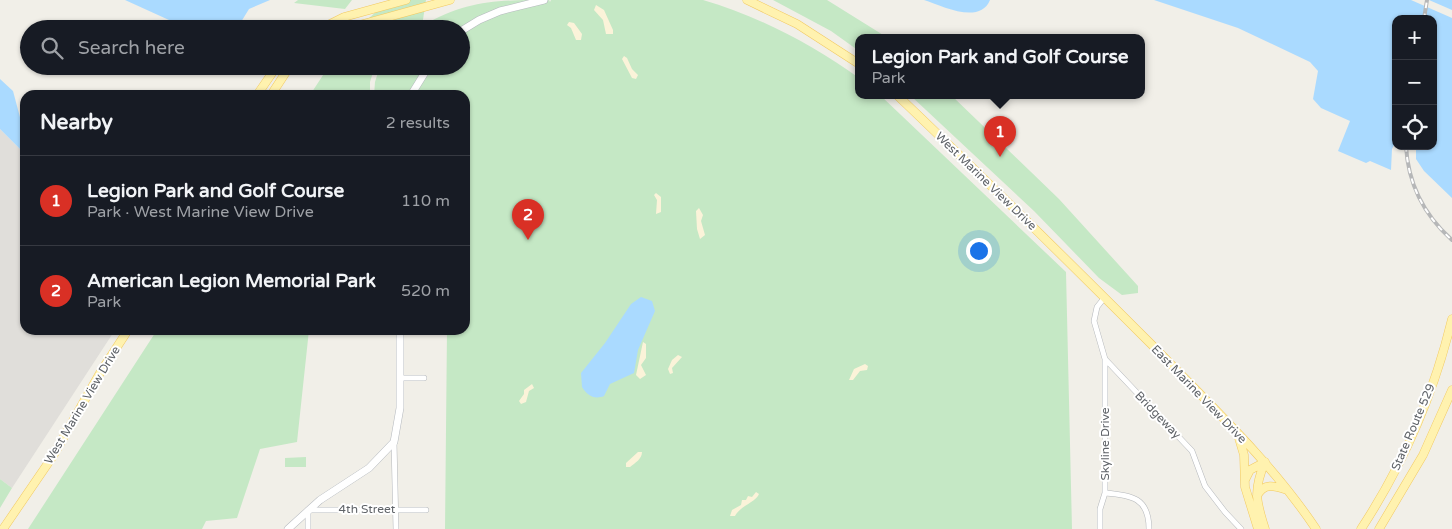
<!DOCTYPE html>
<meta charset="utf-8">
<style>
body{margin:0;font-family:"Varela Round",sans-serif;background:#242831;color:#f1f3f6}
.controls{position:absolute;right:15px;top:15px;display:grid;overflow:hidden;border-radius:10px;box-shadow:0 1px 4px #0004}
.controls button{width:45px;height:45px;display:grid;place-items:center;padding:0;border:0;border-bottom:1px solid #363941;background:#171b24;color:#f1f3f6;font:25px sans-serif}
.you{position:absolute;left:978px;top:250px;width:18px;height:18px;margin:-12px;border:4px solid #fff;border-radius:50%;background:#1a73e8;box-shadow:0 0 0 8px #1a73e833}
.badge{display:grid;place-items:center;width:32px;height:32px;border-radius:50%;background:#d93025;color:#fff;font-size:16px;font-weight:700}
.pin{position:absolute;translate:-50% -41px;filter:drop-shadow(0 1px 2px #0008)}
.pin::after{content:'';position:absolute;top:26px;width:18px;height:15px;background:inherit;clip-path:polygon(0 0,100% 0,50% 100%)}
.popup{position:absolute;left:855px;top:34px;width:290px;height:65px;box-sizing:border-box;display:grid;place-content:center;border-radius:10px;background:#171b24;filter:drop-shadow(0 1px 4px #0005);font-size:16px;white-space:nowrap;color:#9ea1a6}
.popup b{font-size:19px;color:#f1f3f6}
.popup::after{content:'';position:absolute;left:50%;top:100%;margin-left:-10px;border:10px solid transparent;border-top-color:#171b24}
.list{margin:0;padding:0;list-style:none}
h2{display:flex;justify-content:space-between;align-items:center;height:65px;margin:0;padding:0 20px;font-size:21px}
h2 small{font-size:16px;font-weight:400;color:#9ea1a6}
.list li{display:grid;grid-template-columns:32px 1fr auto;gap:15px;align-items:center;box-sizing:border-box;height:90px;padding:0 20px;border-top:1px solid #363941}
.list b{display:block;font-size:19px;white-space:nowrap}
.list p{margin:0;font-size:16px;white-space:nowrap;color:#9ea1a6}
.list em{font-size:16px;font-style:normal;color:#9ea1a6}
.icon{flex:none;width:28px;height:28px;fill:none;stroke:currentColor;stroke-width:2;stroke-linecap:round;stroke-linejoin:round}
.map{position:relative;flex:none;width:1452px;height:529px;overflow:hidden}
.search{position:absolute;background:#171b24;box-shadow:0 1px 4px #0004;left:20px;top:20px;width:450px;height:55px;display:flex;align-items:center;gap:12px;box-sizing:border-box;padding:0 18px;border-radius:28px;color:#9ea1a6;font-size:19px}
.panel{position:absolute;background:#171b24;box-shadow:0 1px 4px #0004;left:20px;top:90px;width:450px;height:245px;border-radius:15px}
.map>svg:first-child{display:block}
</style>
<div class="map">
<svg width="1452" height="529" viewBox="0 0 1452 529">
<rect width="100%" height="100%" fill="#f1efe8"/>
<!-- industrial -->
<path fill="#e0deda" d="M0 129 25 154V330H115L12 488 0 479Z"/>
<!-- green -->
<path fill="#c5e8c5" d="M298 0H352L345 9 294 3Z
M389 0H426L422 26C467 0 497 0 549 0L550 2 551 0H703C758 16 812 44 859 78V96H881L1066 272 1072 529H445L447 330H465V95H374L375 82 380 66H461V29H357Z
M773 0H827L888 38H859V51L831 31Z
M329 66H375L370 82V95H310Z
M911 96H952L1059 199 1138 286V293L1122 295 1099 278 1034 211Z
M157 330H309L297 442 260 449 237 518 206 521 202 529H28Z
M306 457V467H285V458Z
M0 479 12 488 0 508Z"/>
<!-- sand -->
<path fill="#fbf3d9" d="M596 5 604 10 613 30V34H606L603 20 594 10Z
M569 22 574 23 582 34 581 40H576L571 28 567 25Z
M624 56 627 58 632 69 638 75 636 79 632 78 622 59Z
M656 193 661 197V212L656 214 657 200 654 195Z
M699 208 703 215 701 221 705 235 700 239 697 229 696 211Z
M643 342 646 344V358L641 365 646 375 640 379 636 375Z
M678 355 682 357 672 368 673 373 670 374 668 369 672 360Z
M865 364 868 366 867 370 860 371 853 380H849L854 369Z
M532 384 534 388 529 391 526 402 521 404 519 401 524 394V390Z
M638 452H642C642 459 635 463 630 467H626V463Z
M756 492 759 494C756 502 740 506 735 516H730L732 510 741 505 742 500H746L748 496 752 497Z"/>
<!-- water -->
<path fill="#aadaff" d="M125 0H270L249 9 241 22 230 29H194L169 20Z
M924 0H990C980 25 942 6 924 0Z
M1154 0H1452V198L1424 171 1416 159V146H1433V19H1396V141L1392 149 1391 170 1370 161 1366 163 1338 151 1350 121 1321 108 1313 99 1318 71 1310 62 1238 28Z
M0 79 13 91 25 136V154L0 129Z
M641 297 652 301 655 311 638 350 634 373 610 384 604 396C594 400 587 395 582 387L581 373 605 343 631 304Z"/>
<!-- pier -->
<path fill="#f1efe8" d="M1411 0H1429L1452 10V18Z"/>
<g fill="none" stroke-linecap="round" stroke-linejoin="round">
<!-- minor casing -->
<g stroke="#b5b8bc" stroke-width="6">
<path id="minor" d="M1105 297 1097 307 1094 321 1105 359 1192 451 1205 486 1225 512 1241 529
M401 378H424
M394 442 396 529
M1105 493C1132 495 1149 498 1149 529
M308 529V510H426
M1100 529V509L1105 493V360"/>
</g>
<!-- secondary casing -->
<g stroke="#b6babf" stroke-width="8">
<path id="secondary" d="M461 31 479 20 500 11 544 0
M411 95 429 66
M288 529 320 500 369 468 394 442 400 408V330"/>
</g>
<!-- primary casing -->
<g stroke="#f2c960" stroke-width="9">
<path id="primary" d="M747 0 797 24 859 64
M320 29 344 17 406 0
M345 29 450 0
M257 95 277 66
M271 95 290 66
M898 96C986 180 1072 265 1158 351 1213 408 1272 463 1316 529
M1238 435 1244 455 1245 487 1258 529
M1245 480 1250 470 1265 462
M1257 496C1264 482 1275 486 1287 490
M3 529 53 456 100 373 128 330
M1265 529C1256 501 1253 490 1265 462
M1361 529C1403 465 1434 393 1452 319
M1379 529 1423 455 1452 390"/>
</g>
<!-- minor -->
<use href="#minor" stroke="#fff" stroke-width="5"/>
<!-- secondary -->
<use href="#secondary" stroke="#fff" stroke-width="7"/>
<!-- primary -->
<use href="#primary" stroke="#fff2af" stroke-width="8"/>
<!-- rail casing -->
<g stroke="#b6b7b8" stroke-width="4">
<path id="rail" d="M1424 19 1427 0
M1406 146C1408 184 1424 215 1452 240"/>
</g>
<!-- rail -->
<use href="#rail" stroke="#fff" stroke-width="2" stroke-dasharray="5.5" stroke-linecap="butt"/>
</g>
<g text-anchor="middle" dominant-baseline="central" stroke-width="4" stroke-linejoin="round" paint-order="stroke">
<!-- street labels -->
<g font-size="12" fill="#5f6368" stroke="#fff">
<text transform="translate(986 181) rotate(44)">West Marine View Drive</text>
<text transform="translate(1199 394) rotate(46)">East Marine View Drive</text>
<text transform="translate(82 405) rotate(-59)">West Marine View Drive</text>
<text transform="translate(1158 415) rotate(46)">Bridgeway</text>
<text transform="translate(1413 427) rotate(-67)">State Route 529</text>
<text transform="translate(1105 444) rotate(-90)">Skyline Drive</text>
<text x="367" y="509">4th Street</text>
</g>
</g>
</svg>
<div class="controls">
<button>+</button>
<button>−</button>
<button><svg class="icon" aria-label="locate" viewBox="0 0 24 24"><circle cx="12" cy="12" r="6"/><path d="M12 2v4M12 18v4M2 12h4M18 12h4"/></svg></button>
</div>
<div class="you"></div>
<div class="pin badge" style="left:1000px;top:157px">1</div>
<div class="popup"><b>Legion Park and Golf Course</b>Park</div>
<div class="pin badge" style="left:528px;top:240px">2</div>
<div class="search"><svg class="icon" aria-label="search" viewBox="0 0 24 24"><circle cx="10" cy="10" r="6"/><path d="M15 15l6 6"/></svg>Search here</div>
<section class="panel">
<h2>Nearby<small>2 results</small></h2>
<ul class="list">
<li><span class="badge">1</span><div><b>Legion Park and Golf Course</b><p>Park · West Marine View Drive</p></div><em>110 m</em></li>
<li><span class="badge">2</span><div><b>American Legion Memorial Park</b><p>Park</p></div><em>520 m</em></li>
</ul>
</section>
</div>
